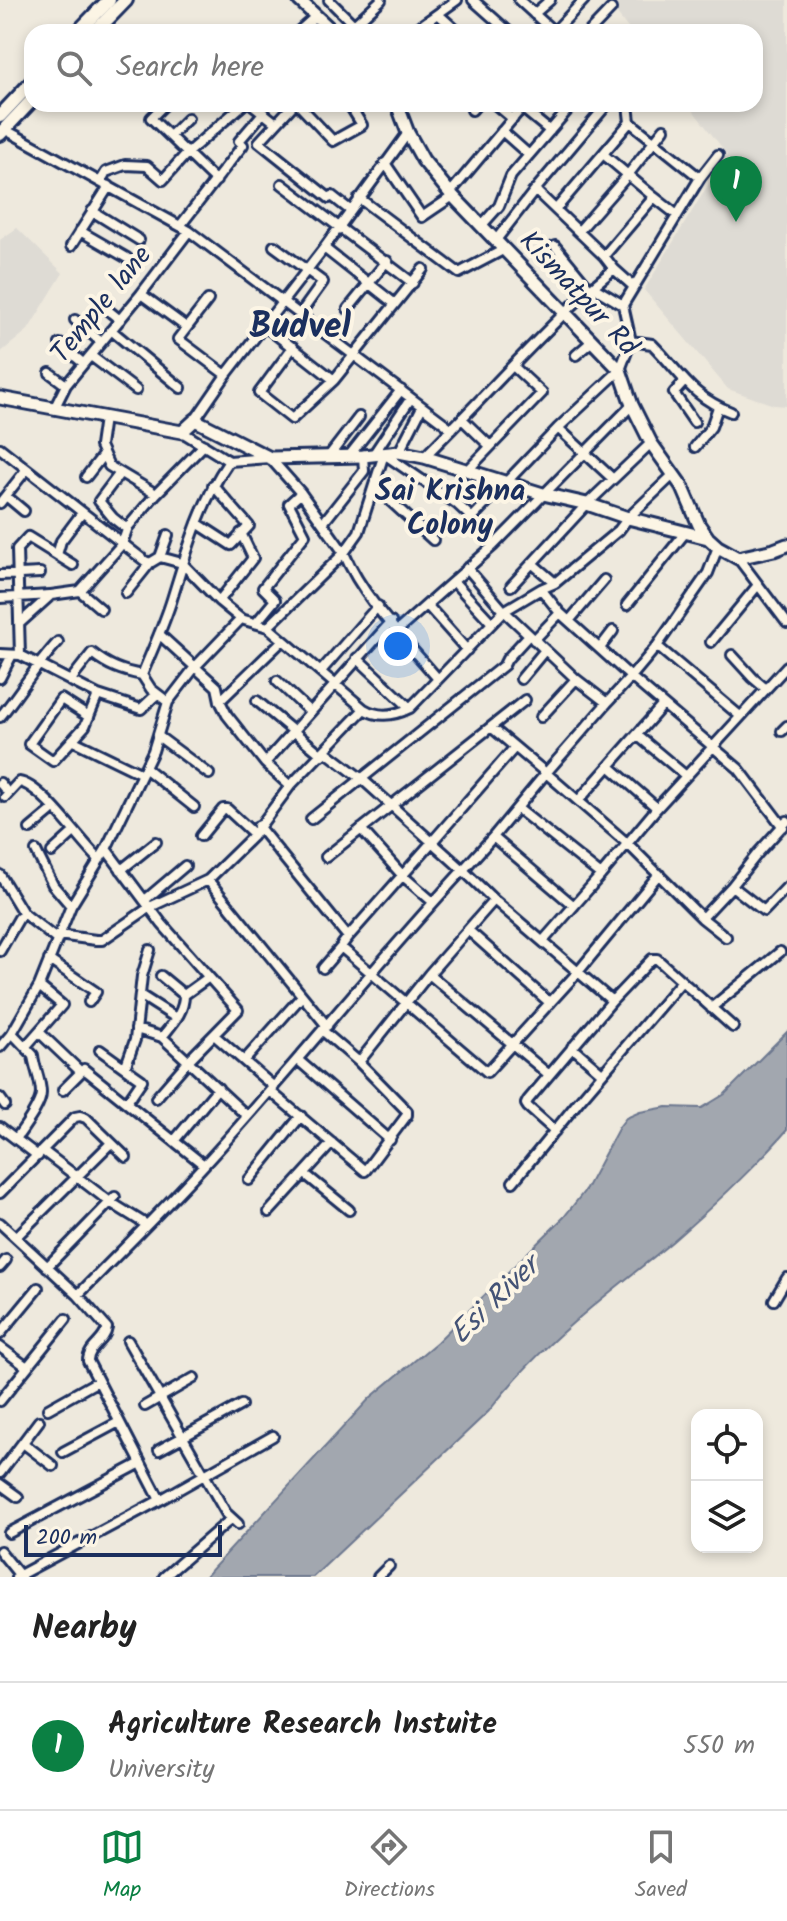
<!DOCTYPE html>
<style>
body{margin:0;font-family:Kalam,sans-serif;background:#f2f2f2;color:#222}
.controls{position:absolute;right:24px;bottom:24px;display:grid;overflow:hidden;border-radius:16px;box-shadow:0 4px 12px #0003}
.controls button{width:72px;height:72px;display:grid;place-items:center;padding:0;border:0;border-bottom:2px solid #e0e0e0;background:#fff;color:#222;font:40px sans-serif}
.scale{position:absolute;left:24px;bottom:20px;width:198px;box-sizing:border-box;padding-left:8px;border:4px solid #1b2f5e;border-top:0;font-size:22px;line-height:28px;white-space:nowrap;color:#1b2f5e;-webkit-text-stroke:6px #fcf5e5;paint-order:stroke}
.you{position:absolute;left:398px;top:646px;width:28px;height:28px;margin:-20px;border:6px solid #fff;border-radius:50%;background:#1a73e8;box-shadow:0 0 0 12px #1a73e833}
.badge{display:grid;place-items:center;width:52px;height:52px;border-radius:50%;background:#0b8043;color:#fff;font-size:26px;font-weight:700}
.pin{position:absolute;translate:-50% -66px;filter:drop-shadow(0 2px 4px #0008)}
.pin::after{content:'';position:absolute;top:42px;width:28px;height:24px;background:inherit;clip-path:polygon(0 0,100% 0,50% 100%)}
.list{margin:0;padding:0;list-style:none}
h2{display:flex;justify-content:space-between;align-items:center;height:104px;margin:0;padding:0 32px;font-size:34px}
h2 small{font-size:26px;font-weight:400;color:#767676}
.list li{display:grid;grid-template-columns:52px 1fr auto;gap:24px;align-items:center;box-sizing:border-box;height:128px;padding:0 32px;border-top:2px solid #e0e0e0}
.list b{display:block;font-size:30px;white-space:nowrap}
.list p{margin:0;font-size:26px;white-space:nowrap;color:#767676}
.list em{font-size:26px;font-style:normal;color:#767676}
.icon{flex:none;width:44px;height:44px;fill:none;stroke:currentColor;stroke-width:2;stroke-linecap:round;stroke-linejoin:round}
.map{position:relative;flex:none;width:787px;height:1577px;overflow:hidden}
.search{position:absolute;background:#fff;box-shadow:0 4px 12px #0003;left:24px;right:24px;top:24px;height:88px;display:flex;align-items:center;gap:20px;box-sizing:border-box;padding:0 28px;border-radius:24px;color:#767676;font-size:30px}
.sheet{height:232px;background:#fff}
nav{display:flex;justify-content:space-around;align-items:center;box-sizing:border-box;height:112px;border-top:2px solid #e0e0e0;background:#fff;font-size:22px;color:#767676}
nav a{display:grid;justify-items:center;gap:4px}
nav .on{color:#0b8043}
.map>svg:first-child{display:block}
</style>
<div class="map">
<svg width="787" height="1577" viewBox="0 0 787 1577">
<rect width="100%" height="100%" fill="#eee9dd"/>
<filter id="ink" filterUnits="userSpaceOnUse"><feTurbulence type="fractalNoise" baseFrequency=".0125" numOctaves="2"/><feDisplacementMap in="SourceGraphic" scale="16" xChannelSelector="R" yChannelSelector="G"/><feConvolveMatrix kernelMatrix="1 2 1 2 8 2 1 2 1" color-interpolation-filters="sRGB"/></filter>
<g filter="url(#ink)">
<!-- built -->
<path fill="#dedbd4" d="M606 0H787V406L774 405 728 389 644 290 727 154 688 104H755V32H631Z
M17 228 63 273 28 330 0 353V240Z"/>
<!-- water -->
<path fill="#a2a7af" stroke="#6c778f" stroke-width="2" d="M787 1032V1130C754 1168 711 1208 673 1241 645 1265 615 1287 587 1311 551 1341 517 1374 489 1411L313 1577H205L370 1398 437 1342 564 1217 586 1189 619 1127 626 1118 640 1112 667 1107 702 1108 725 1094Z"/>
<g fill="none" stroke-linecap="round" stroke-linejoin="round">
<!-- street casing -->
<g stroke="#1b2f5e" stroke-width="14">
<path id="street" d="M329 0 354 25 381 0
M473 0 509 32
M519 0 554 32
M438 14 458 32
M534 14 550 0
M298 32 316 16
M412 32 457 0
M554 32 584 0
M589 32 611 9
M165 104 151 118 216 181
M252 104 276 123
M294 104 259 142 329 198 332 196 351 211
M298 104 333 141 362 125 349 104
M495 104 513 119
M522 108 550 131
M472 110 477 104
M4 129 189 231 452 429
M502 131 529 155
M170 136 188 118
M603 154 654 197 604 256
M385 163 422 217 453 196
M700 178 718 155
M100 182 106 172 125 165 147 166 163 180 187 153 244 104
M282 184 413 283
M535 190 604 256 614 269 590 289 555 246
M450 193 525 104
M654 197 677 215
M359 198 459 273 503 250
M556 209 630 122
M92 211 139 240
M482 225 499 206 511 176 573 104
M180 226 243 145 239 141 263 113
M80 231 127 258
M579 231 627 176 664 129
M496 240 535 190 605 107
M71 246 109 186
M274 246 323 282 300 314
M324 248 395 304
M614 269 633 286
M593 287 623 305
M141 294 186 327
M208 300 178 339 226 375
M104 307 120 320
M348 309 387 261
M75 320 101 342
M265 326 334 380
M111 330 181 388
M631 341 652 344C681 373 690 396 731 412
M60 344 83 363
M293 347 259 393 292 419 334 380 423 269
M576 355 591 342
M91 356 136 390
M50 373 66 385
M684 382 674 393 694 422
M54 409 66 385 141 294 189 231
M104 418 100 446 109 466 156 494
M462 419 490 446
M195 420 226 375 324 248 408 133
M558 428 613 479
M182 432 229 461C200 503 187 551 172 599 164 625 152 650 142 675L151 689 168 702 195 667 241 619
M695 447 711 427 718 407
M0 448 145 561 150 563 160 557 182 563 219 601 241 619 268 627 364 709C379 718 394 716 410 708L504 611 467 568
M399 452 422 407
M373 455 411 398
M329 456 359 417
M349 456 401 390
M424 457C480 402 532 342 590 289
M229 461 270 458 301 493 344 553 359 532 384 454 457 504 472 518 493 546
M467 471 542 393 513 366
M120 473 99 501 113 518 127 529
M86 477 103 455
M374 486 433 540
M6 496 24 511
M0 503 26 470
M472 518 558 428 620 370 631 341 623 305 700 178 630 122 628 104
M197 523 231 545 249 526 213 485
M323 523 364 471 363 456
M718 547 708 573 657 646 631 677 739 769 783 827
M57 555 61 541 82 513
M160 557 168 535
M738 558 787 623
M533 564 555 583 541 589
M0 575 40 573
M454 582 491 622
M555 583 619 530 628 518 673 475
M511 586 587 504 651 443
M541 589 560 613 631 677 607 703 576 679 504 611Z
M80 591 122 544 128 527 156 494 204 445
M126 593 150 563
M0 598 50 595
M219 601 253 558 241 533
M427 605 467 650
M627 605 685 533
M569 621 604 580
M20 623 51 595 80 591 101 609
M256 623 275 600 263 588 305 535 289 504 301 493
M268 627 344 553C363 599 406 641 438 679
M397 631 493 546 632 405
M159 634 217 687 220 701 227 715 265 763 290 786
M534 640 560 613
M711 642 758 585
M657 646 740 716
M600 648 613 631
M0 654 20 655 98 695 141 709 157 694
M20 655 17 549 28 537 73 565
M732 655 753 678 766 689
M357 658 410 708
M321 671 378 606
M0 678 12 655
M521 679 545 650
M70 681 92 653C108 666 122 671 142 675
M277 681 310 712
M220 701 283 640
M257 701 322 755
M0 717C20 693 36 665 58 642
M89 717 61 699 29 744 53 761 85 726 98 695
M541 717 576 679
M491 727 546 773 607 703
M782 731 787 726
M637 735 686 776
M158 736 209 774
M72 740 142 774
M325 751 362 779 432 842 515 747
M265 763 391 622
M609 766 657 808
M145 768 194 807
M0 783 4 788
M5 797 19 782C42 785 80 841 99 859
M579 800 663 705
M517 808 601 875
M311 819 504 665 507 659 529 635
M258 826 348 937 342 945V948L487 1072 578 972 659 874
M30 829 54 809
M361 829 403 876 433 902
M201 836 223 809H227L254 834
M493 837 574 906
M106 849 162 924 238 1010 189 1060 156 1098
M36 851 53 885 71 906
M52 852 74 832
M326 857 525 700
M121 870 156 842
M0 875 23 913 56 939
M208 880 327 1026
M732 886 764 911 787 887
M145 900 185 866
M702 918 732 886 758 853 787 821
M468 930 550 1003
M58 935 96 940H102L150 907 208 880 252 837 290 786 364 709
M348 937 432 842 463 870 493 837 546 773 628 844 702 918 726 937
M543 941 601 875 657 808 787 666
M0 951 19 918
M49 960 96 992 89 1002
M323 968 341 947
M429 974 548 1074
M161 976 184 995C184 1013 172 1024 162 1037
M140 995 176 1018
M184 995 209 977
M711 1008 780 952
M136 1029 162 1037 247 1116
M39 1032 81 1072
M12 1033 33 1055C34 1067 41 1080 41 1093 41 1106 23 1128 16 1139
M214 1035 274 1087
M26 1046 62 1005 39 986
M0 1047 12 1033 39 986 71 906 106 849 153 751 168 702
M572 1047 602 1073
M100 1050 125 1068
M298 1060 390 1140
M244 1061 302 996
M359 1062 429 974 494 900
M63 1090 84 1069 204 1165
M270 1091 365 1171 407 1115V1111L359 1062 323 1031
M0 1098 5 1105
M127 1102 142 1080 125 1068 135 1040 142 976 150 950
M0 1127 38 1156
M555 1131 528 1107 526 1104 528 1100 612 1001 652 959H657L733 1027
M174 1141 218 1088
M43 1151 110 1202 147 1225
M305 1174 349 1210
M249 1180 301 1116
M513 1182 579 1101 681 982
M0 1193 75 1117 80 1116 86 1118 126 1157
M269 1212 332 1143
M0 1223 78 1295C120 1252 164 1209 205 1164 293 1068 374 966 463 870L494 900 612 1001
M16 1237 111 1143
M0 1267 6 1260
M47 1267 115 1197
M78 1295 107 1328C105 1342 88 1347 88 1361L160 1500 273 1436
M774 1300 787 1278
M0 1334 38 1288
M128 1341 226 1513 238 1524
M0 1347 27 1367
M0 1401 66 1319
M145 1406 194 1378
M48 1409 98 1381
M23 1443 53 1466
M159 1450 241 1405
M63 1452 119 1422
M0 1473 39 1421
M0 1484 18 1497
M9 1533 141 1463
M0 1551 21 1577
M16 1577 160 1500
M164 1577 231 1519
M378 1577 389 1566"/>
</g>
<!-- secondary casing -->
<g stroke="#1b2f5e" stroke-width="17">
<path id="secondary" d="M299 0 333 32
M397 104 408 133 423 160 450 193 620 370 632 405 651 443 683 488 699 525 708 538 718 547 738 558 774 550 787 545
M0 398 182 432 195 420 270 458 363 456 399 452 424 457 543 494 587 504 628 518 708 538"/>
</g>
<!-- primary casing -->
<g stroke="#1b2f5e" stroke-width="18">
<path id="primary" d="M78 32 109 0
M95 32 126 0
M0 116 32 82
M0 134 32 100"/>
</g>
<!-- street -->
<use href="#street" stroke="#fcf5e5" stroke-width="8"/>
<!-- secondary -->
<use href="#secondary" stroke="#fcf5e5" stroke-width="11"/>
<!-- primary -->
<use href="#primary" stroke="#fcf5e5" stroke-width="12"/>
</g>
</g>
<g text-anchor="middle" dominant-baseline="central" stroke-width="8" stroke-linejoin="round" paint-order="stroke">
<!-- street labels -->
<g font-size="28" fill="#1b2f5e" stroke="#fcf5e5">
<text transform="translate(578 294) rotate(47)">Kismatpur Rd</text>
<text transform="translate(102 305) rotate(-51)">Temple lane</text>
</g>
<!-- neighbourhood labels -->
<g font-size="30" font-weight="bold" fill="#1b2f5e" stroke="#fcf5e5">
<text x="450" y="492">Sai Krishna<tspan x="450" dy="34">Colony</tspan></text>
</g>
<!-- water labels -->
<g font-size="30" font-style="italic" fill="#445376" stroke="#fcf5e5">
<text transform="translate(495 1301) rotate(-44)">Esi River</text>
</g>
<!-- district labels -->
<g font-size="36" font-weight="bold" fill="#1b2f5e" stroke="#fcf5e5">
<text x="300" y="327">Budvel</text>
</g>
</g>
</svg>
<div class="controls">
<button><svg class="icon" aria-label="locate" viewBox="0 0 24 24"><circle cx="12" cy="12" r="6"/><path d="M12 2v4M12 18v4M2 12h4M18 12h4"/></svg></button>
<button><svg class="icon" aria-label="layers" viewBox="0 0 24 24"><path d="M12 4l9 5-9 5-9-5zM3 14l9 5 9-5"/></svg></button>
</div>
<div class="scale">200 m</div>
<div class="you"></div>
<div class="pin badge" style="left:736px;top:222px">1</div>
<div class="search"><svg class="icon" aria-label="search" viewBox="0 0 24 24"><circle cx="10" cy="10" r="6"/><path d="M15 15l6 6"/></svg>Search here</div>
</div>
<section class="sheet">
<h2>Nearby<small></small></h2>
<ul class="list">
<li><span class="badge">1</span><div><b>Agriculture Research Instuite</b><p>University</p></div><em>550 m</em></li>
</ul>
</section>
<nav>
<a class="on"><svg class="icon" aria-label="map" viewBox="0 0 24 24"><path d="M3 6l6-2 6 2 6-2v14l-6 2-6-2-6 2zM9 4v14M15 6v14"/></svg>Map</a>
<a><svg class="icon" aria-label="directions" viewBox="0 0 24 24"><path d="M12 3l9 9-9 9-9-9zM9 14v-3h6M13 9l2 2-2 2"/></svg>Directions</a>
<a><svg class="icon" aria-label="saved" viewBox="0 0 24 24"><path d="M7 4h10v16l-5-4-5 4z"/></svg>Saved</a>
</nav>
